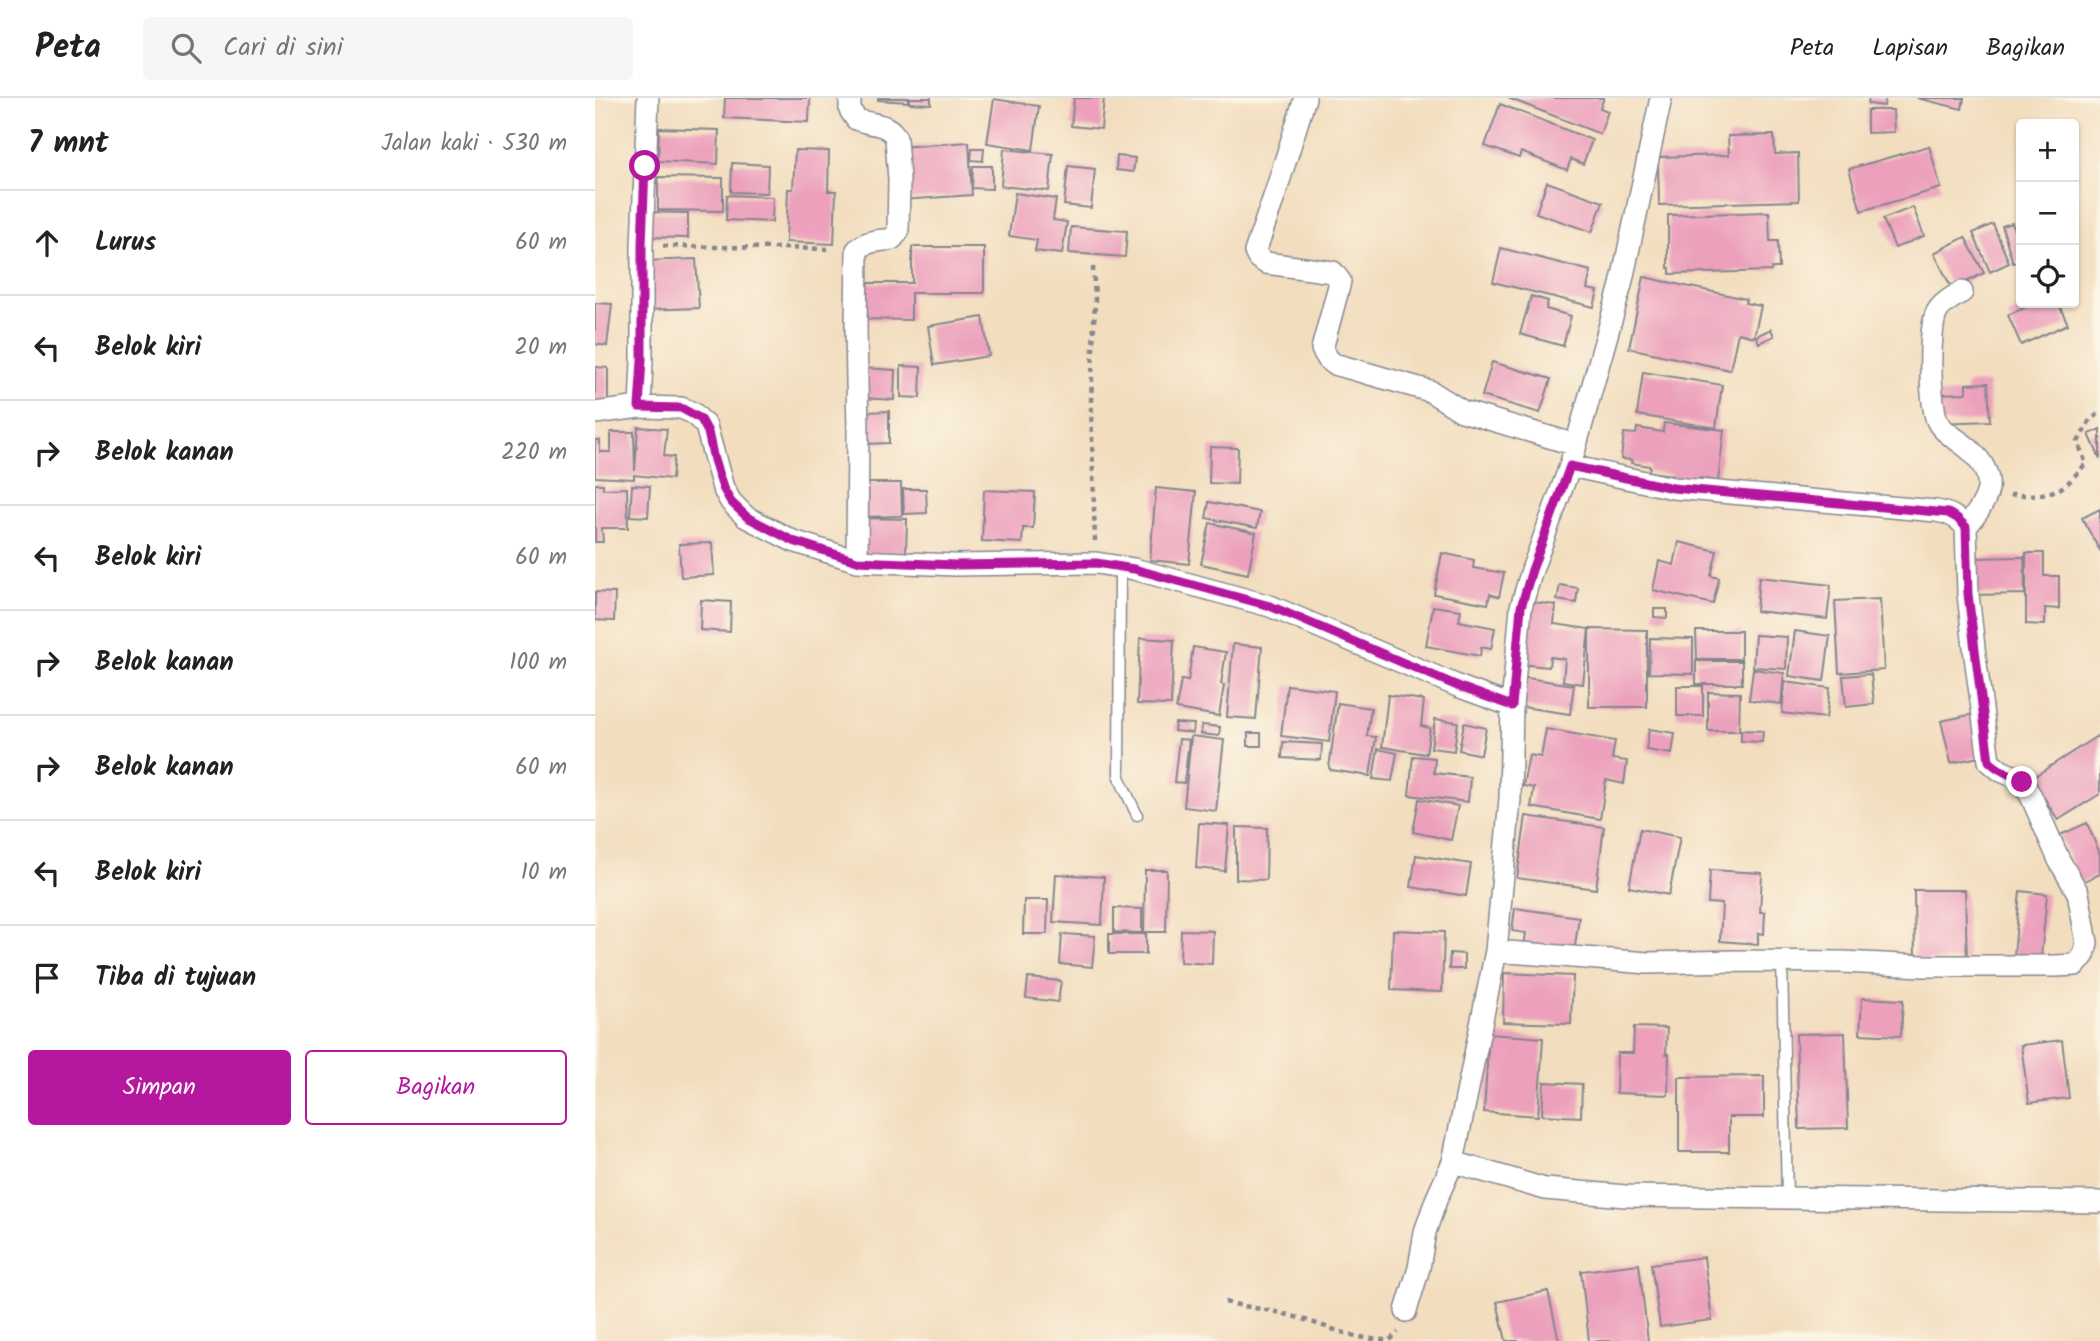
<!DOCTYPE html>
<html lang="id">
<meta charset="utf-8">
<style>
body{margin:0;font-family:Kalam,sans-serif;background:#f6f6f6;color:#222}
.controls{position:absolute;right:21px;top:21px;display:grid;overflow:hidden;border-radius:7px;box-shadow:0 2px 5px #0004}
.controls button{width:63px;height:63px;display:grid;place-items:center;padding:0;border:0;border-bottom:2px solid #e0e0e0;background:#fff;color:#222;font:35px sans-serif}
.stop{position:absolute;width:21px;height:21px;margin:-16px;border:5px solid #b5179e;border-radius:50%;background:#fff}
.stop.end{background:#b5179e;border-color:#fff;box-shadow:0 2px 7px #0008}
.list{margin:0;padding:0;list-style:none}
h2{display:flex;justify-content:space-between;align-items:center;height:91px;margin:0;padding:0 28px;font-size:30px}
h2 small{font-size:23px;font-weight:400;color:#767676}
.list li{display:grid;grid-template-columns:46px 1fr auto;gap:21px;align-items:center;box-sizing:border-box;height:105px;padding:0 28px;border-top:2px solid #e0e0e0}
.list b{display:block;font-size:26px;white-space:nowrap}
.list em{font-size:23px;font-style:normal;color:#767676}
.actions{display:flex;gap:14px;padding:21px 28px}
.actions a{flex:1;padding:16px 0;border:2px solid #b5179e;border-radius:7px;text-align:center;font-size:24px;color:#b5179e}
.actions .main{background:#b5179e;color:#fff}
.icon{flex:none;width:38px;height:38px;fill:none;stroke:currentColor;stroke-width:2;stroke-linecap:round;stroke-linejoin:round}
.map{position:relative;flex:none;width:1505px;height:1243px;overflow:hidden}
header{display:flex;align-items:center;gap:42px;box-sizing:border-box;height:98px;padding:0 35px;background:#fff;border-bottom:2px solid #e0e0e0}
header strong{font-size:33px}
nav{display:flex;gap:38px;margin-inline-start:auto;font-size:24px}
.search{width:490px;height:63px;background:#f6f6f6;display:flex;align-items:center;gap:18px;box-sizing:border-box;padding:0 24px;border-radius:7px;color:#767676;font-size:26px}
main{display:flex}
aside{flex:1;background:#fff}
.map>svg:first-child{display:block}
</style>
<header>
<strong>Peta</strong>
<div class="search"><svg class="icon" aria-label="search" viewBox="0 0 24 24"><circle cx="10" cy="10" r="6"/><path d="M15 15l6 6"/></svg>Cari di sini</div>
<nav><a>Peta</a><a>Lapisan</a><a>Bagikan</a></nav>
</header>
<main>
<aside>
<h2>7 mnt<small>Jalan kaki · 530 m</small></h2>
<ul class="list">
<li><svg class="icon" aria-label="ahead" viewBox="0 0 24 24"><path d="M12 20V5M6 11l6-6 6 6"/></svg><div><b>Lurus</b></div><em>60 m</em></li>
<li><svg class="icon" aria-label="left" viewBox="0 0 24 24"><path d="M17 20v-9H6M10 6l-5 5 5 5"/></svg><div><b>Belok kiri</b></div><em>20 m</em></li>
<li><svg class="icon" aria-label="right" viewBox="0 0 24 24"><path d="M7 20v-9h11M14 6l5 5-5 5"/></svg><div><b>Belok kanan</b></div><em>220 m</em></li>
<li><svg class="icon" aria-label="left" viewBox="0 0 24 24"><path d="M17 20v-9H6M10 6l-5 5 5 5"/></svg><div><b>Belok kiri</b></div><em>60 m</em></li>
<li><svg class="icon" aria-label="right" viewBox="0 0 24 24"><path d="M7 20v-9h11M14 6l5 5-5 5"/></svg><div><b>Belok kanan</b></div><em>100 m</em></li>
<li><svg class="icon" aria-label="right" viewBox="0 0 24 24"><path d="M7 20v-9h11M14 6l5 5-5 5"/></svg><div><b>Belok kanan</b></div><em>60 m</em></li>
<li><svg class="icon" aria-label="left" viewBox="0 0 24 24"><path d="M17 20v-9H6M10 6l-5 5 5 5"/></svg><div><b>Belok kiri</b></div><em>10 m</em></li>
<li><svg class="icon" aria-label="arrive" viewBox="0 0 24 24"><path d="M6 21V4h12l-3 4 3 4H6"/></svg><div><b>Tiba di tujuan</b></div></li>
</ul>
<div class="actions"><a class="main">Simpan</a><a>Bagikan</a></div>
</aside>
<div class="map">
<svg width="1505" height="1243" viewBox="0 0 1505 1243">
<rect width="100%" height="100%" fill="#fcf5e5"/>
<filter id="ink" filterUnits="userSpaceOnUse"><feTurbulence type="fractalNoise" baseFrequency=".0143" numOctaves="2"/><feDisplacementMap in="SourceGraphic" scale="14" xChannelSelector="R" yChannelSelector="G"/><feConvolveMatrix kernelMatrix="1 2 1 2 8 2 1 2 1" color-interpolation-filters="sRGB"/></filter>
<filter id="wash" filterUnits="userSpaceOnUse"><feTurbulence type="fractalNoise" baseFrequency=".00686" numOctaves="4" result="noise"/><feDisplacementMap in="SourceGraphic" scale="28" xChannelSelector="R" yChannelSelector="G"/><feGaussianBlur stdDeviation="1.57" result="paint"/><feColorMatrix in="noise" values="0 0 0 0 0 0 0 0 0 0 0 0 0 0 0 0 0 1.4 0 .05"/><feComposite in="paint" operator="in"/></filter>
<g filter="url(#wash)">
<rect width="100%" height="100%" fill="#f2ddbe"/>
<g id="blocks">
<!-- building -->
<path fill="#eca0bc" d="M130 0H215L214 24 129 20Z
M283 0H313V4L283 2Z
M315 0H336V6L314 5Z
M479 0H509L506 31 476 28Z
M913 0H1009L1005 10 1013 13 1005 36Z
M1274 0H1290L1289 8 1273 6Z
M1322 0H1369L1367 11Z
M399 1 444 8 438 52 392 45Z
M905 6 997 42 988 66 976 61 972 72 926 54 924 60 890 48Z
M1272 12H1298L1299 34 1272 35Z
M64 30 124 32 123 66 63 63Z
M1179 37 1180 56 1203 55 1204 103 1064 107 1063 59 1134 57 1133 38Z
M374 44 377 97 307 102 304 49Z
M1334 48 1346 90 1266 113 1254 71Z
M377 50H389L388 63 376 62Z
M409 51 458 56 454 93 406 88Z
M200 52 234 53 233 93H241L239 146 191 144 193 91H198Z
M522 58 540 60 538 74 521 72Z
M137 65 173 67 172 95 136 94Z
M378 68H397V91L377 90Z
M473 68 500 71 496 110 469 107Z
M63 79 128 80V113L63 112Z
M952 84 1008 104 997 134 941 115Z
M420 95 461 101 458 122 472 124 467 156 440 153 442 142 414 138Z
M132 97 178 99 177 124 131 122Z
M1318 109 1329 138 1300 150 1288 121Z
M52 114 93 115V140L51 139Z
M1174 114 1175 143H1183L1184 170H1177L1176 173 1075 176V170H1073V117Z
M1417 125 1426 155V162L1418 165 1407 128Z
M1398 126 1414 165 1395 174 1378 135Z
M476 129 532 133 530 159 474 155Z
M1370 139 1389 175 1357 191 1339 155Z
M317 149H389V195H316V222L262 221V185H317Z
M906 150 996 173 992 191 1003 193 999 209 898 184Z
M101 161 104 210 49 212 47 163Z
M1049 179 1151 201 1150 205 1166 208 1159 239 1143 235 1135 272 1034 250Z
M936 198 953 203 951 211 976 218 968 248 925 236Z
M0 205 17 206 12 248 0 246Z
M1440 205H1463L1473 226 1426 247 1413 217Z
M388 219 394 258 339 267 333 228Z
M1176 231 1179 238 1164 245 1161 238Z
M897 264 956 281 945 315 887 298Z
M306 268 326 269 325 300 306 299Z
M0 269 13 270V312L0 311Z
M268 270 300 272 299 302 267 300Z
M1048 274 1127 287 1121 330 1042 317Z
M1393 285 1395 323 1344 325 1343 296 1371 295V286Z
M294 313V345L269 346V314Z
M1069 325 1129 332 1123 383 1103 380 1101 391 1077 388 1078 377 1054 374 1055 368 1036 365 1037 362 1026 361 1029 335 1041 336 1042 330 1068 334Z
M43 329 72 331 69 358 79 359 77 381 39 377V381L0 379V342H5V354H16V334H39L40 373Z
M1505 331V361L1494 336Z
M615 349 643 350 642 386 614 385Z
M263 385H306L307 418 264 419Z
M0 386H8V391L32 390 33 430H7L8 444H0Z
M37 387 55 388 53 419 35 418Z
M561 390 601 394 594 466 555 462Z
M308 391H331L332 415 309 416Z
M389 392 440 394 438 430H428L427 445 387 443Z
M614 404 665 414 662 430 611 420Z
M1505 411V453L1487 420Z
M265 420 312 421 311 456 265 455Z
M615 425 661 435 653 476 606 466Z
M1084 444 1122 453 1116 478 1124 480 1118 506 1058 492 1064 463 1079 467Z
M117 445 119 477 86 479 84 446Z
M847 455 879 462 878 470 909 475 904 499 895 496 893 506 839 496Z
M1431 455H1449V478H1464V511L1450 510V527L1431 526Z
M1429 459 1430 496 1377 497 1376 460Z
M1164 479 1236 487 1232 521 1161 513Z
M965 487 983 490 981 505 962 502Z
M0 494 20 495 19 523 0 522Z
M1285 501 1289 572 1244 575 1240 503Z
M106 502 136 504 135 534 105 532Z
M930 503 961 507 959 526 994 531 988 586 968 583 970 561 955 559 954 569 923 566Z
M838 508 866 512 864 523 900 530 896 551 886 549 885 558 831 548Z
M1059 511H1072V520L1059 519Z
M994 531 1052 532V609H994Z
M1101 533H1146V561H1102Z
M1200 533 1235 538 1229 583 1194 578Z
M1160 537 1192 539 1191 571 1158 569Z
M545 540 579 542 576 607 542 606Z
M1055 540 1098 541V576L1054 575Z
M638 546 667 549 661 621 632 619Z
M598 549 631 554 626 586 629 587 624 618 581 611 586 582 593 583Z
M1101 563H1147V586H1101Z
M1158 571 1189 575 1186 606 1154 602Z
M1276 576 1279 606 1251 609 1248 578Z
M925 579 979 587 975 616 921 608Z
M1190 584 1235 590 1231 620 1187 615Z
M692 587 740 593 734 644 686 638Z
M1082 588H1108V618H1082Z
M1113 594 1145 595 1144 633H1113Z
M793 597 829 602 826 628 835 630 831 656 787 649Z
M743 605 776 610 772 638 781 639 775 678 736 672 734 670Z
M1379 616 1389 658 1356 665 1346 623Z
M840 621 863 624 859 653 836 650Z
M580 625 599 626 598 635 579 633Z
M869 625 891 630 886 657 864 652Z
M607 627 625 629 624 638 606 636Z
M951 631 1020 643 1017 661 1032 663 1029 686 1011 682 1005 721 936 709 939 690 928 688 934 657 946 659Z
M1054 631 1080 635 1077 656 1051 652Z
M1146 632 1168 633 1167 644 1146 643Z
M653 635H666V648H653Z
M596 638 629 642 621 713 589 709Z
M1502 638 1505 642V696L1463 722 1437 680Z
M584 641 594 642 589 685 579 684Z
M688 644 727 646 726 662 687 660Z
M783 651 802 655 797 683 778 681Z
M818 658 840 660 839 675 875 679 873 704 814 697Z
M824 701 863 708 856 742 818 734Z
M931 718 1009 729 1001 791 922 780Z
M604 725 634 727 630 773 601 770Z
M1492 725 1505 756V776L1485 785 1465 737Z
M641 729 672 730 671 782 641 781Z
M1045 731 1085 739 1074 797 1034 789Z
M821 757 876 766 871 798 816 789Z
M550 772H572L571 834H549Z
M1115 772 1167 775 1165 814H1170L1169 836 1163 835V846L1125 843 1127 806 1113 805Z
M461 776 509 779 507 827 458 824Z
M1319 792H1370L1372 862 1320 863Z
M1425 793 1452 796 1446 860 1419 857Z
M429 802H453L452 836H428Z
M519 810 547 811V835L519 834Z
M920 810 984 819 979 855 929 848 931 835 917 833Z
M586 832 618 833 617 866 585 864Z
M798 832 849 834 847 894 796 892Z
M467 836 500 838 497 869 465 866Z
M514 836H551V856H514Z
M855 855 869 856V871H854Z
M909 875 978 878 976 926 908 924Z
M433 880 466 883 463 904 431 900Z
M1267 900 1308 902 1306 938 1265 936Z
M1039 929 1072 930 1071 956H1074L1073 997 1021 995 1022 955H1038Z
M1250 935 1253 1030 1204 1031 1201 936Z
M894 936 948 940 943 1018 889 1014Z
M1467 942 1474 1000 1434 1005 1426 947Z
M1169 978V1019H1134V1054H1084V979Z
M949 984 987 986 986 1019 947 1017Z
M1109 1159 1117 1222 1065 1229 1056 1166Z
M1044 1166 1053 1243H994L986 1173Z
M953 1193 964 1243H911L902 1204Z"/>
</g>
</g>
<g filter="url(#ink)">
<use href="#blocks" fill-opacity="0" stroke="#86868e" stroke-width="2"/>
<g fill="none" stroke-linecap="round" stroke-linejoin="round">
<!-- lane casing -->
<g stroke="#86868e" stroke-width="13">
<path id="lane" d="M525 469 524 679 542 717
M1187 863 1192 1100"/>
</g>
<!-- street casing -->
<g stroke="#86868e" stroke-width="24">
<path id="street" d="M255 0V12L261 21C276 28 294 24 301 40L304 82 303 134 297 141C284 143 272 142 262 152L261 231 263 334 262 463
M710 0 680 96 660 154 663 160 671 165 738 174 745 183 744 188 727 251 733 261 739 266 835 293 867 313 981 347
M1367 194C1358 199 1347 205 1342 214 1333 230 1334 312 1344 326 1352 338 1367 343 1377 354 1405 382 1393 403 1371 429
M45 309 47 263V147L53 0
M0 315 45 309 86 310 98 315 111 328 128 390 136 404 151 419 198 443 262 463 360 467 501 465 539 471 675 508 865 589 917 608
M901 853 1053 865 1140 863 1247 864 1329 868H1460L1481 867 1489 857 1492 845 1483 795 1464 762 1436 698 1427 684 1418 678 1406 673 1394 663 1380 558 1373 496 1371 429C1362 419 1354 415 1341 413L1078 390 975 368
M858 1064 950 1091 1031 1098 1505 1104
M811 1213 824 1170 830 1134 841 1102 858 1064 901 853 915 701 917 608 926 509 937 472 975 368 1026 187 1066 0"/>
</g>
<!-- path -->
<path stroke="#86868e" stroke-width="4.5" stroke-dasharray="5 5" stroke-linecap="butt" d="M68 148 238 151
M498 169 500 200 496 305 500 443
M1415 397C1432 397 1451 398 1466 390 1475 385 1483 373 1491 366L1483 344 1495 322 1505 315
M630 1204C650 1209 670 1211 689 1216 724 1224 758 1243 795 1242L803 1234"/>
<!-- lane -->
<use href="#lane" stroke="#fff" stroke-width="10"/>
<!-- street -->
<use href="#street" stroke="#fff" stroke-width="21"/>
</g>
</g>
<g fill="none" stroke-linecap="round" stroke-linejoin="round" filter="url(#ink)">
<!-- route -->
<path stroke="#b5179e" stroke-width="9" d="M50 68 47 147V262L44 309 86 310 106 321 113 334 119 362 128 390 136 404 152 419 198 443 262 463 360 467 501 465 539 471 675 508 865 589 917 608 926 509 937 472 975 368 1078 390 1353 415 1362 420 1371 429 1373 496 1394 663C1403 673 1416 676 1427 684"/>
</g>
</svg>
<div class="controls">
<button>+</button>
<button>−</button>
<button><svg class="icon" aria-label="locate" viewBox="0 0 24 24"><circle cx="12" cy="12" r="6"/><path d="M12 2v4M12 18v4M2 12h4M18 12h4"/></svg></button>
</div>
<div class="stop" style="left:50px;top:68px"></div>
<div class="stop end" style="left:1427px;top:684px"></div>
</div>
</main>
